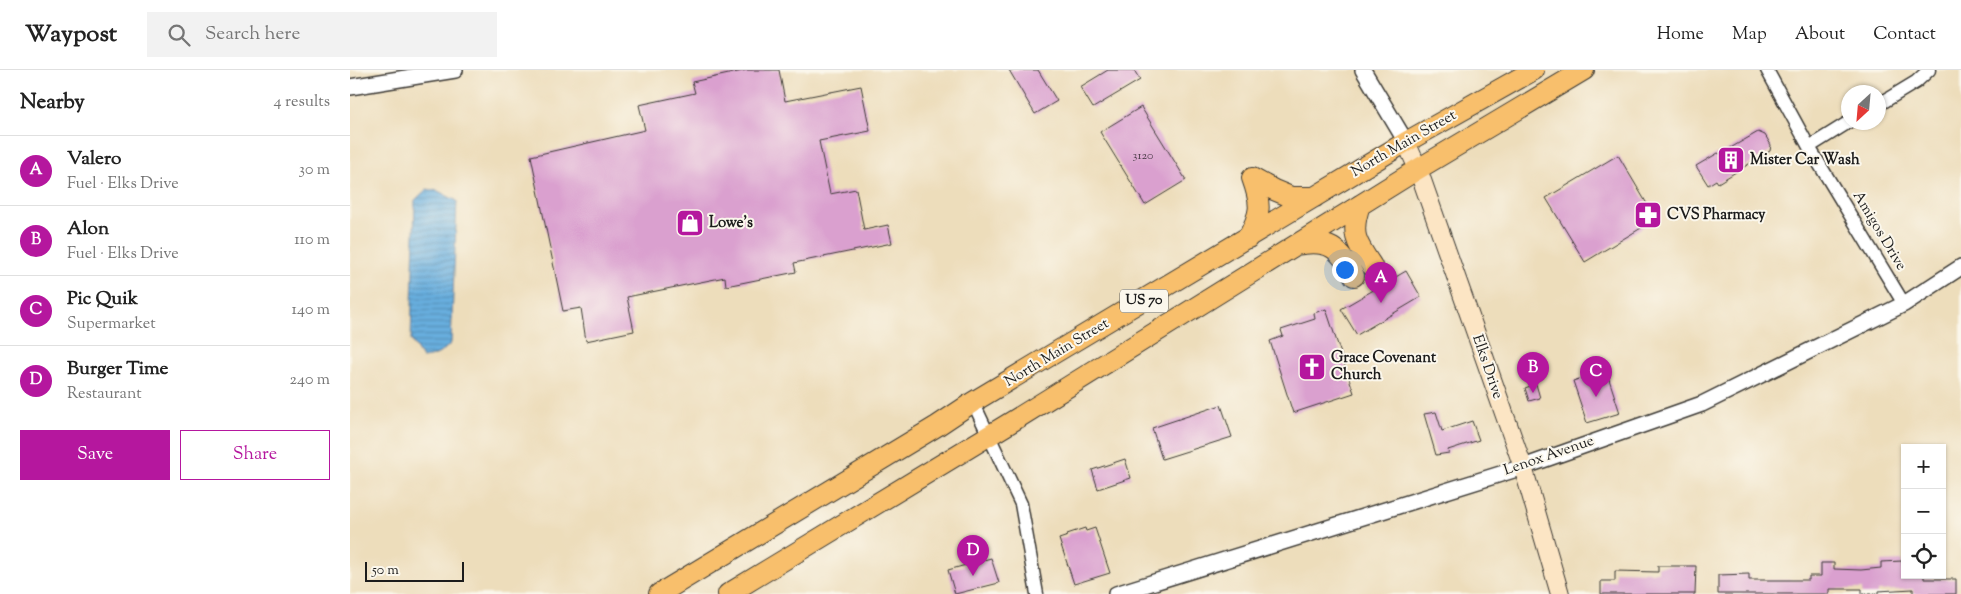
<!DOCTYPE html>
<meta charset="utf-8">
<style>
body{margin:0;font-family:"Sorts Mill Goudy",serif;background:#f2f2f2;color:#222}
.controls{position:absolute;right:15px;bottom:15px;display:grid;overflow:hidden;border-radius:0px;box-shadow:0 1px 4px #0004}
.controls button{width:45px;height:45px;display:grid;place-items:center;padding:0;border:0;border-bottom:1px solid #e0e0e0;background:#fff;color:#222;font:25px sans-serif}
.compass{position:absolute;left:1491px;top:15px;width:45px;height:45px;border-radius:50%;background:#fff;box-shadow:0 1px 4px #0004;rotate:206deg}
.scale{position:absolute;left:15px;bottom:12px;width:99px;box-sizing:border-box;padding-left:5px;border:2px solid #1c1c1c;border-top:0;font-size:14px;line-height:18px;white-space:nowrap;color:#1c1c1c;-webkit-text-stroke:4px #fbf7ec;paint-order:stroke}
.you{position:absolute;left:994px;top:199px;width:18px;height:18px;margin:-12px;border:4px solid #fff;border-radius:50%;background:#1a73e8;box-shadow:0 0 0 8px #1a73e833}
.badge{display:grid;place-items:center;width:32px;height:32px;border-radius:50%;background:#b5179e;color:#fff;font-size:16px;font-weight:700}
.pin{position:absolute;translate:-50% -41px;filter:drop-shadow(0 1px 2px #0008)}
.pin::after{content:'';position:absolute;top:26px;width:18px;height:15px;background:inherit;clip-path:polygon(0 0,100% 0,50% 100%)}
.list{margin:0;padding:0;list-style:none}
h2{display:flex;justify-content:space-between;align-items:center;height:65px;margin:0;padding:0 20px;font-size:21px}
h2 small{font-size:16px;font-weight:400;color:#767676}
.list li{display:grid;grid-template-columns:32px 1fr auto;gap:15px;align-items:center;box-sizing:border-box;height:70px;padding:0 20px;border-top:1px solid #e0e0e0}
.list b{display:block;font-size:19px;white-space:nowrap}
.list p{margin:0;font-size:16px;white-space:nowrap;color:#767676}
.list em{font-size:16px;font-style:normal;color:#767676}
.actions{display:flex;gap:10px;padding:15px 20px}
.actions a{flex:1;padding:11px 0;border:1px solid #b5179e;border-radius:0px;text-align:center;font-size:18px;color:#b5179e}
.actions .main{background:#b5179e;color:#fff}
.icon{flex:none;width:28px;height:28px;fill:none;stroke:currentColor;stroke-width:2;stroke-linecap:round;stroke-linejoin:round}
.map{position:relative;flex:none;width:1611px;height:524px;overflow:hidden}
header{display:flex;align-items:center;gap:30px;box-sizing:border-box;height:70px;padding:0 25px;background:#fff;border-bottom:1px solid #e0e0e0}
header strong{font-size:24px}
nav{display:flex;gap:28px;margin-inline-start:auto;font-size:18px}
.search{width:350px;height:45px;background:#f2f2f2;display:flex;align-items:center;gap:12px;box-sizing:border-box;padding:0 18px;border-radius:0px;color:#767676;font-size:19px}
main{display:flex}
aside{flex:1;background:#fff}
.map>svg:first-child{display:block}
</style>
<header>
<strong>Waypost</strong>
<div class="search"><svg class="icon" aria-label="search" viewBox="0 0 24 24"><circle cx="10" cy="10" r="6"/><path d="M15 15l6 6"/></svg>Search here</div>
<nav><a>Home</a><a>Map</a><a>About</a><a>Contact</a></nav>
</header>
<main>
<aside>
<h2>Nearby<small>4 results</small></h2>
<ul class="list">
<li><span class="badge">A</span><div><b>Valero</b><p>Fuel · Elks Drive</p></div><em>30 m</em></li>
<li><span class="badge">B</span><div><b>Alon</b><p>Fuel · Elks Drive</p></div><em>110 m</em></li>
<li><span class="badge">C</span><div><b>Pic Quik</b><p>Supermarket</p></div><em>140 m</em></li>
<li><span class="badge">D</span><div><b>Burger Time</b><p>Restaurant</p></div><em>240 m</em></li>
</ul>
<div class="actions"><a class="main">Save</a><a>Share</a></div>
</aside>
<div class="map">
<svg width="1611" height="524" viewBox="0 0 1611 524">
<defs>
<pattern id="water-rules" width="6" height="5" patternUnits="userSpaceOnUse" patternTransform="scale(1.25)"><rect width="6" height="5" fill="#68aede"/><path d="M0 2.5h6" fill="none" stroke="#558db3"/></pattern>
</defs>
<rect width="100%" height="100%" fill="#fbf7ec"/>
<filter id="ink" filterUnits="userSpaceOnUse"><feTurbulence type="fractalNoise" baseFrequency=".02" numOctaves="2"/><feDisplacementMap in="SourceGraphic" scale="10" xChannelSelector="R" yChannelSelector="G"/><feConvolveMatrix kernelMatrix="1 2 1 2 8 2 1 2 1" color-interpolation-filters="sRGB"/></filter>
<filter id="wash" filterUnits="userSpaceOnUse"><feTurbulence type="fractalNoise" baseFrequency=".0096" numOctaves="4" result="noise"/><feDisplacementMap in="SourceGraphic" scale="20" xChannelSelector="R" yChannelSelector="G"/><feGaussianBlur stdDeviation="1.12" result="paint"/><feColorMatrix in="noise" values="0 0 0 0 0 0 0 0 0 0 0 0 0 0 0 0 0 1.4 0 .05"/><feComposite in="paint" operator="in"/></filter>
<g filter="url(#wash)">
<rect width="100%" height="100%" fill="#edddbb"/>
<!-- water -->
<path fill="url(#water-rules)" stroke="#42657d" d="M77 119 88 121 107 131 101 273C92 283 85 287 72 288L61 270 65 130Z"/>
<g id="blocks">
<!-- building -->
<path fill="#daa0cf" d="M397 0H429L435 31 511 16 520 61 469 71 480 124 506 119 514 160 538 155 542 173 444 193 446 202 376 216 375 207 277 227 284 261 236 271 231 238 213 241 181 86 295 60 289 35 345 23 342 12Z
M659 0H688L707 31 685 44Z
M758 0H784L790 10 743 38 730 17Z
M791 37 836 110 795 135 750 62Z
M1408 62 1415 65 1421 75 1420 81 1368 113 1366 110 1358 115 1346 96 1368 83 1370 84Z
M1268 85 1306 149 1235 192 1196 128Z
M1056 201 1071 227 1007 265 991 239Z
M976 239 1004 323 943 343 920 271 933 266 931 260 965 249 964 243Z
M1256 300 1270 343 1237 353 1223 311Z
M1186 314 1190 328 1179 331 1175 318Z
M871 335 882 367 812 389 802 358Z
M1086 342 1092 361 1122 351 1129 370 1098 380 1099 383 1086 385 1074 344Z
M775 389 781 408 748 419 742 400Z
M735 458 736 461 745 458 760 503 724 514 709 469 718 466 717 464Z
M641 488 649 513 605 524 598 500Z
M1552 491 1553 505H1574V509H1606V524H1563V519L1528 521V524H1512V519H1479V524H1368V505L1399 504V510H1459V506H1471V493H1484V499L1511 500 1531 498V492Z
M1308 496H1346L1345 524H1251V511H1265V501L1308 502Z"/>
</g>
</g>
<g filter="url(#ink)">
<use href="#blocks" fill-opacity="0" stroke="#3b3934" stroke-width="1"/>
<g fill="none" stroke-linecap="round" stroke-linejoin="round">
<!-- minor casing -->
<g stroke="#3b3934" stroke-width="15">
<path id="minor" d="M1417 0 1459 77 1554 234
M1528 35 1566 12 1579 0
M1459 77 1499 52
M623 332 671 434 687 524"/>
</g>
<!-- tertiary casing -->
<g stroke="#3b3934" stroke-width="18">
<path id="tertiary" d="M1013 0 1056 72
M0 17 105 0
M766 524 1173 397 1352 334 1554 234 1611 197"/>
</g>
<!-- secondary casing -->
<g stroke="#3b3934" stroke-width="20">
<path id="secondary" d="M1056 72 1068 99 1173 397 1210 524"/>
</g>
<!-- primary casing -->
<g stroke="#3b3934" stroke-width="22">
<path id="primary" d="M902 108 924 120 941 127H965
M1010 135C1000 164 1006 172 1022 196
M898 168C911 142 912 136 902 108
M946 175C980 169 989 178 1004 206
M309 524 587 356 623 332 1056 72 1184 0
M378 524 663 351 1068 99 1234 0"/>
</g>
<!-- minor -->
<use href="#minor" stroke="#fff" stroke-width="12"/>
<!-- tertiary -->
<use href="#tertiary" stroke="#fff" stroke-width="15"/>
<!-- secondary -->
<use href="#secondary" stroke="#fce5c4" stroke-width="18"/>
<!-- primary -->
<use href="#primary" stroke="#f8bf6c" stroke-width="20"/>
</g>
</g>
<!-- icons -->
<defs>
<g id="building-square" transform="scale(1.4375)"><rect x="-9" y="-9" width="18" height="18" rx="4" fill="#b5179e" stroke="#fbf7ec"/><path d="M-4-6H4V6H1V3H-1V6H-4ZM-2.5-4.3h1.7v1.8h-1.7ZM.8-4.3h1.7v1.8H.8ZM-2.5-1h1.7V.8h-1.7ZM.8-1h1.7V.8H.8Z" fill="#fff"/></g>
<g id="pharmacy-square" transform="scale(1.4375)"><rect x="-9" y="-9" width="18" height="18" rx="4" fill="#b5179e" stroke="#fbf7ec"/><path d="M-2-6h4v4h4v4h-4v4h-4v-4h-4v-4h4Z" fill="#fff"/></g>
<g id="shop-square" transform="scale(1.4375)"><rect x="-9" y="-9" width="18" height="18" rx="4" fill="#b5179e" stroke="#fbf7ec"/><path d="M-5-2.5h2.3a2.7 3.5 0 0 1 5.4 0H5L5.5 6h-11ZM-1.5-2.5h3a1.5 2.3 0 0 0-3 0Z" fill="#fff"/></g>
<g id="church-square" transform="scale(1.4375)"><rect x="-9" y="-9" width="18" height="18" rx="4" fill="#b5179e" stroke="#fbf7ec"/><path d="M-1.2-6h2.4v3.5h3.3v2.4h-3.3V6h-2.4V-.1h-3.3v-2.4h3.3Z" fill="#fff"/></g>
</defs>
<g fill-rule="evenodd">
<use href="#building-square" x="1381" y="90"/>
<use href="#pharmacy-square" x="1298" y="145"/>
<use href="#shop-square" x="340" y="153"/>
<use href="#church-square" x="962" y="297"/>
</g>
<g text-anchor="middle" dominant-baseline="central" stroke-width="4" stroke-linejoin="round" paint-order="stroke">
<!-- number labels -->
<g font-size="12" fill="#4c3d49">
<text x="793" y="86">3120</text>
</g>
<!-- shield labels -->
<rect fill="#fbf7ec" stroke="#5f5e5a" stroke-width="1" x="770" y="219.5" width="48" height="23" rx="4"/>
<g font-size="14" font-weight="bold" fill="#1c1c1c">
<text x="794" y="231">US 70</text>
</g>
<!-- street labels -->
<g font-size="15" fill="#1c1c1c" stroke="#fbf7ec">
<text transform="translate(1054 74) rotate(-30)">North Main Street</text>
<text transform="translate(1529 161) rotate(59)">Amigos Drive</text>
<text transform="translate(707 283) rotate(-31)">North Main Street</text>
<text transform="translate(1137 297) rotate(71)">Elks Drive</text>
<text transform="translate(1199 386) rotate(-19)">Lenox Avenue</text>
</g>
<!-- poi labels -->
<g font-size="15" font-weight="bold" fill="#1c1c1c" stroke="#fbf7ec" text-anchor="start">
<text x="1400" y="90">Mister Car Wash</text>
<text x="1317" y="145">CVS Pharmacy</text>
<text x="359" y="153">Lowe's</text>
<text x="981" y="288">Grace Covenant<tspan x="981" dy="17">Church</tspan></text>
</g>
</g>
</svg>
<div class="controls">
<button>+</button>
<button>−</button>
<button><svg class="icon" aria-label="locate" viewBox="0 0 24 24"><circle cx="12" cy="12" r="6"/><path d="M12 2v4M12 18v4M2 12h4M18 12h4"/></svg></button>
</div>
<svg class="compass" viewBox="-18 -18 36 36"><path d="M0-13l5 13h-10z" fill="#e53935"/><path d="M0 13l5-13h-10z" fill="#767676"/></svg>
<div class="scale">50 m</div>
<div class="you"></div>
<div class="pin badge" style="left:1031px;top:233px">A</div>
<div class="pin badge" style="left:1183px;top:323px">B</div>
<div class="pin badge" style="left:1246px;top:327px">C</div>
<div class="pin badge" style="left:623px;top:506px">D</div>
</div>
</main>
